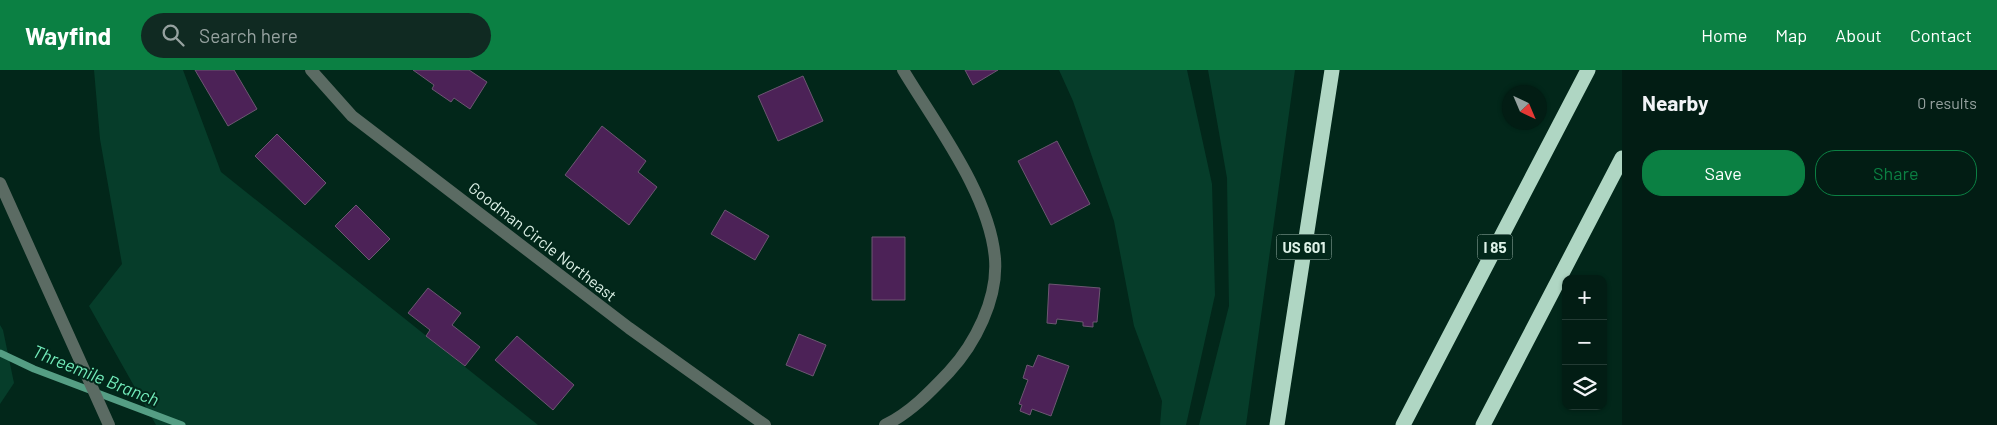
<!DOCTYPE html>
<meta charset="utf-8">
<style>
body{margin:0;font-family:Barlow,sans-serif;background:#102a22;color:#f1f3f6}
.controls{position:absolute;right:15px;bottom:15px;display:grid;overflow:hidden;border-radius:10px;box-shadow:0 1px 4px #0004}
.controls button{width:45px;height:45px;display:grid;place-items:center;padding:0;border:0;border-bottom:1px solid #233b34;background:#021d14;color:#f1f3f6;font:25px sans-serif}
.compass{position:absolute;left:1502px;top:15px;width:45px;height:45px;border-radius:50%;background:#021d14;box-shadow:0 1px 4px #0004;rotate:136deg}
.list{margin:0;padding:0;list-style:none}
h2{display:flex;justify-content:space-between;align-items:center;height:65px;margin:0;padding:0 20px;font-size:21px}
h2 small{font-size:16px;font-weight:400;color:#96a2a0}
.actions{display:flex;gap:10px;padding:15px 20px}
.actions a{flex:1;padding:11px 0;border:1px solid #0b8043;border-radius:20px;text-align:center;font-size:18px;color:#0b8043}
.actions .main{background:#0b8043;color:#fff}
.icon{flex:none;width:28px;height:28px;fill:none;stroke:currentColor;stroke-width:2;stroke-linecap:round;stroke-linejoin:round}
.map{position:relative;flex:none;width:1622px;height:355px;overflow:hidden}
header{display:flex;align-items:center;gap:30px;box-sizing:border-box;height:70px;padding:0 25px;background:#0b8043;color:#fff}
header strong{font-size:24px}
nav{display:flex;gap:28px;margin-inline-start:auto;font-size:18px}
.search{width:350px;height:45px;background:#102a22;display:flex;align-items:center;gap:12px;box-sizing:border-box;padding:0 18px;border-radius:28px;color:#96a2a0;font-size:19px}
main{display:flex}
aside{flex:1;background:#021d14}
.map>svg:first-child{display:block}
</style>
<header>
<strong>Wayfind</strong>
<div class="search"><svg class="icon" aria-label="search" viewBox="0 0 24 24"><circle cx="10" cy="10" r="6"/><path d="M15 15l6 6"/></svg>Search here</div>
<nav><a>Home</a><a>Map</a><a>About</a><a>Contact</a></nav>
</header>
<main>
<div class="map">
<svg width="1622" height="355" viewBox="0 0 1622 355">
<rect width="100%" height="100%" fill="#02271a"/>
<!-- green -->
<path fill="#063d2a" d="M94 0H183L221 102 538 355H156L89 236 122 194 100 69Z
M1059 0H1187L1212 114 1215 225 1186 355H1160L1162 331 1134 256 1114 151 1073 31Z
M1208 0H1295L1246 355H1199L1229 236 1227 108Z
M0 255 3 260 14 313 0 334Z"/>
<g fill="none" stroke-linecap="round" stroke-linejoin="round">
<!-- stream -->
<path stroke="#559e84" stroke-width="7" d="M0 283 34 299 182 355"/>
</g>
<!-- building -->
<path fill="#4c2257" stroke="#6c5772" d="M195 0H234L257 39 228 56Z
M413 0H469L487 12 470 39 454 28 451 32 432 19 434 15Z
M965 0H998L973 15Z
M803 6 823 51 778 71 758 26Z
M602 56 646 91 638 102 657 117 629 155 565 105Z
M277 64 326 113 305 135 255 86Z
M1057 71 1090 134 1051 155 1018 91Z
M356 135 390 169 369 190 335 156Z
M725 140 769 166 755 190 711 164Z
M872 167H905V230H872Z
M1049 214 1100 218 1097 252H1093V257L1083 256V252L1057 249 1056 254 1047 253Z
M428 218 461 243 452 255 480 277 465 296 426 266 430 260 408 243Z
M799 264 826 275 813 306 786 295Z
M517 266 574 315 553 340 495 290Z
M1038 285 1069 296 1051 346 1032 339 1030 345 1020 341 1022 335 1019 334 1028 310 1023 308 1027 295 1033 297Z"/>
<g fill="none" stroke-linecap="round" stroke-linejoin="round">
<!-- minor -->
<path stroke="#5b6b63" stroke-width="12" d="M311 0 352 46 629 258 765 355
M0 113 109 355
M885 355C910 343 930 322 949 302 975 274 998 229 995 189 990 125 936 55 903 0"/>
<!-- motorway -->
<path stroke="#afd6c3" stroke-width="15" d="M1277 355 1332 0
M1403 355 1588 0
M1483 355 1622 88"/>
</g>
<g text-anchor="middle" dominant-baseline="central" stroke-width="4" stroke-linejoin="round" paint-order="stroke">
<!-- shield labels -->
<g fill="#02271a" stroke="#9bb4aa" stroke-width="1">
<rect x="1276.5" y="164.5" width="55" height="25" rx="4"/>
<rect x="1477.5" y="164.5" width="35" height="25" rx="4"/>
</g>
<g font-size="15" font-weight="bold" fill="#ddf1e7">
<text x="1304" y="177">US 601</text>
<text x="1495" y="177">I 85</text>
</g>
<!-- street labels -->
<g font-size="16" fill="#ddf1e7" stroke="#02271a">
<text transform="translate(543 171) rotate(38)">Goodman Circle Northeast</text>
</g>
<!-- water labels -->
<g font-size="18" font-style="italic" fill="#72ebba" stroke="#02271a">
<text transform="translate(96 305) rotate(22)">Threemile Branch</text>
</g>
</g>
</svg>
<div class="controls">
<button>+</button>
<button>−</button>
<button><svg class="icon" aria-label="layers" viewBox="0 0 24 24"><path d="M12 4l9 5-9 5-9-5zM3 14l9 5 9-5"/></svg></button>
</div>
<svg class="compass" viewBox="-18 -18 36 36"><path d="M0-13l5 13h-10z" fill="#e53935"/><path d="M0 13l5-13h-10z" fill="#96a2a0"/></svg>
</div>
<aside>
<h2>Nearby<small>0 results</small></h2>
<ul class="list">
</ul>
<div class="actions"><a class="main">Save</a><a>Share</a></div>
</aside>
</main>
